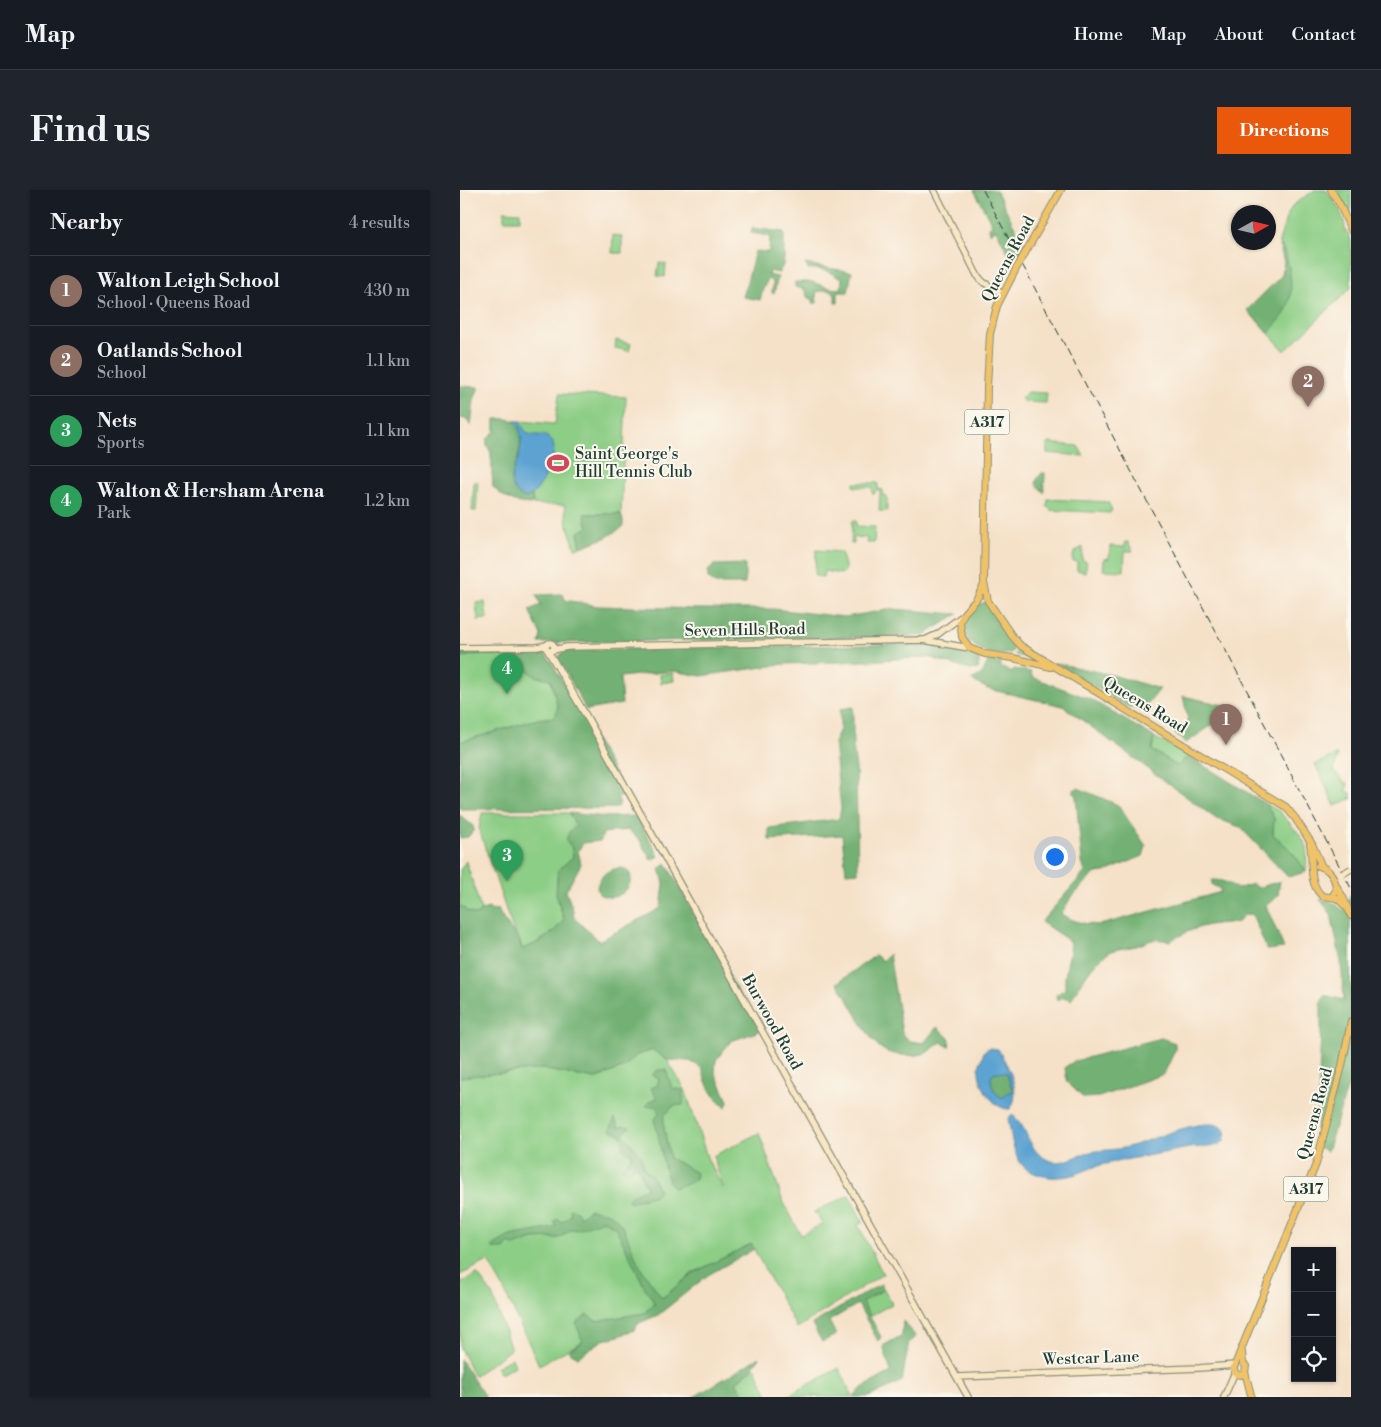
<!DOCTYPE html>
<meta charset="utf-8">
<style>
body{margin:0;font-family:"Libre Bodoni",serif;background:#20242c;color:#f1f3f6}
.controls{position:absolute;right:15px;bottom:15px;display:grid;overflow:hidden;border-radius:0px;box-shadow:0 1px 4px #0004}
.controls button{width:45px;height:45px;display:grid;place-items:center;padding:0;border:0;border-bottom:1px solid #363941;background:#171b24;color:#f1f3f6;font:25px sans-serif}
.compass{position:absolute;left:771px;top:15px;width:45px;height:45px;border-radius:50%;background:#171b24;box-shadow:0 1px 4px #0004;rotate:82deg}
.you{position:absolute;left:594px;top:666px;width:18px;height:18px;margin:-12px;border:4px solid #fff;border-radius:50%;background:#1a73e8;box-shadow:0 0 0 8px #1a73e833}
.badge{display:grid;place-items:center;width:32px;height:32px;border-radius:50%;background:#ea580c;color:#fff;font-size:16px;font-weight:700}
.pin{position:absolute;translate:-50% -41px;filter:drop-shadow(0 1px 2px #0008)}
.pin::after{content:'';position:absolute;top:26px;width:18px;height:15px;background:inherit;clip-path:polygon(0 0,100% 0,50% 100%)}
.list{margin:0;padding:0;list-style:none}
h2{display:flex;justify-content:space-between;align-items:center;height:65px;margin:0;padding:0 20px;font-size:21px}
h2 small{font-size:16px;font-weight:400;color:#9ea1a6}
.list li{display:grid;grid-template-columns:32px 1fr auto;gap:15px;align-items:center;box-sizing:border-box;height:70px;padding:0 20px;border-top:1px solid #363941}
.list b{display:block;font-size:19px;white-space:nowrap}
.list p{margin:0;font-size:16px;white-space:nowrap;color:#9ea1a6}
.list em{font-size:16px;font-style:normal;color:#9ea1a6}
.icon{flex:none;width:28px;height:28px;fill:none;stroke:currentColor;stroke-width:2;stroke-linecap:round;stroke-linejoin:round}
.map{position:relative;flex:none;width:891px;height:1207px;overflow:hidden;border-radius:0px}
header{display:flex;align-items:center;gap:30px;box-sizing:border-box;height:70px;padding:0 25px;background:#171b24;border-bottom:1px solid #363941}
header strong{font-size:24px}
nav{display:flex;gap:28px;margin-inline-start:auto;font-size:18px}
.intro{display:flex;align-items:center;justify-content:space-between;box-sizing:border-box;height:120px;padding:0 30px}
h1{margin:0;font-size:35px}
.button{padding:12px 22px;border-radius:0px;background:#ea580c;color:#fff;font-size:18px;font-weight:700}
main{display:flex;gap:30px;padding:0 30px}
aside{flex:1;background:#171b24;border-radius:0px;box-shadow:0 1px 4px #0004}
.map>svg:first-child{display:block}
</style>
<header>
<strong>Map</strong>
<nav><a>Home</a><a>Map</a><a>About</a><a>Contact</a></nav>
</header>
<div class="intro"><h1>Find us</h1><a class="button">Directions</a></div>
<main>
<aside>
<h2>Nearby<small>4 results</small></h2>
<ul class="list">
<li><span class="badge" style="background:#8d6e63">1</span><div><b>Walton Leigh School</b><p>School · Queens Road</p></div><em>430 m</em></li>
<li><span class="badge" style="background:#8d6e63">2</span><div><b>Oatlands School</b><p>School</p></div><em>1.1 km</em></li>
<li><span class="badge" style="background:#2e9e5b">3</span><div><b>Nets</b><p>Sports</p></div><em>1.1 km</em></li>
<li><span class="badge" style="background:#2e9e5b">4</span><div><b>Walton &amp; Hersham Arena</b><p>Park</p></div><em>1.2 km</em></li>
</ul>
</aside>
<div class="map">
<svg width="891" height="1207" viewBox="0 0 891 1207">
<rect width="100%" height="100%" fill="#fbf7ec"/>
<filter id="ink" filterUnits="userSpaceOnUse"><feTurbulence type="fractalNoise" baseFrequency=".02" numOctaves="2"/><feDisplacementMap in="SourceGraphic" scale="10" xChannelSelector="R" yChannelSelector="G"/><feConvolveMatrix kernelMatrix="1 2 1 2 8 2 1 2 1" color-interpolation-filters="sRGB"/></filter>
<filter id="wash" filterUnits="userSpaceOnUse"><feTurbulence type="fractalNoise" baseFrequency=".0096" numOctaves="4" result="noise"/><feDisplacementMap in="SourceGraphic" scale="20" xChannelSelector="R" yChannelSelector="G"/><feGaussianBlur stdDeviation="1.12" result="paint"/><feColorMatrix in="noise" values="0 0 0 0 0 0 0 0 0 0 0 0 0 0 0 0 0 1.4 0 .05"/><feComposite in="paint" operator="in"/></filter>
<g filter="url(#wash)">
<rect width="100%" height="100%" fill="#f5e1c8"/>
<!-- green -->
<path fill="#8dce86" stroke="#56865d" d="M855 0H866C874 12 886 25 885 41L889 44 891 51V98L825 161 787 120 822 85 824 72 819 52 826 28 833 15Z
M876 0H891V27Z
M44 21 60 22V30H44Z
M153 45 162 46V63H152Z
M199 73 206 74 205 87 197 86Z
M156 150 171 154 169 161 155 158Z
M567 202 587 203 586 213 564 212 561 208Z
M99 204 166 207 161 324H125L128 337 118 343 121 357 115 358 107 333 105 315C77 314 54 318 33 297L31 263 27 254V249L35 241V229L95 234Z
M589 253 618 256 624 266 587 263V255Z
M14 292H18L16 321H12Z
M394 293H418V299L423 300V306H427V321H419L420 300H417L413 305 412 297H394Z
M588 309 648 312 652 320 650 323 590 320 587 317Z
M392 331H396V336L415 337 414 353H407V348L394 347V354H391Z
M665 352H668L673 361H665L664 381 643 380 644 369 649 368 650 356 665 357Z
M623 357 622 370 627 372 625 382 617 380V372L612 371 614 362Z
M356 360 381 362 385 375V381L381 384 364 381 363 387 355 386Z
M25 412 27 429 18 430 16 413Z
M559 457 579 470V471L555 465Z
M19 464 55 466C59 473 68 482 76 486 81 488 86 487 91 490L98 518 95 527 78 529 0 552V467Z
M213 483 214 491 201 493 200 485Z
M694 547 728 566 717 577 692 560Z
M876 565H878L874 580 884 592 888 593 886 601 891 603V610L890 609 875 616 855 574Z
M806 614 819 621 840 645 847 657 846 682C837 667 828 656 813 645L814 628Z
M22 623H109L116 636 112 658 113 667 98 680C95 700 97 710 104 729 96 743 77 754 62 759L60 750 54 741 48 726 19 639Z
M6 671 21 720 16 725 8 722 0 715V680Z
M193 860 207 870 225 899 248 970 263 998 253 966 299 943 322 1009 341 1045 362 1034 357 1023 355 1024 354 1022 389 1005 403 1032 398 1035 423 1084 337 1138 291 1054 233 1083 184 1123 165 1129 79 1175 43 1098 28 1071 0 1085V887L82 879 135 889 164 877 177 865Z
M17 1084 32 1104 51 1159 14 1186 0 1158V1094Z
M424 1099 432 1114 410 1126 402 1112Z
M52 1168 55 1176 41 1184 36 1177Z
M295 1177 309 1207H285L276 1192Z
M379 1178 393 1207H326Z"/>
<!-- forest -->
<path fill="#72b173" stroke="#487754" d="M514 0H536L565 57 555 75 536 40 530 43 529 38 532 34Z
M292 38 324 42V68L323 75 319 83 309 81 308 85 318 87 314 104 312 103 313 92 308 89 303 99 300 110 283 107 295 61 309 62 310 46 291 43Z
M819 52C831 68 835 103 826 121 823 127 814 136 809 143L787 120 822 85 824 72Z
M345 74 392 82 388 102H378V113H375V103L368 100 356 102 357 113H353V109L348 108 344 99 335 97V92H352L369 98 381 99 382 87H377C371 81 357 78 348 79Z
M0 196 19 197 14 210 11 236 6 229 0 228Z
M35 229C40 229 49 228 54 231 69 238 55 278 52 290L65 308 72 305 73 313C57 316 44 308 33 297L31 263 27 254V249L35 241Z
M582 283H585L584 303 576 294 577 289Z
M124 324H161L163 331V337L145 348 121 357 118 343 128 337Z
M285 374V394H255L248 388V381L254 375Z
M103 404 105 410 138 416 242 419H313L385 427 433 419 498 424 463 446 79 453 81 445 69 420 81 415 76 405Z
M527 412 540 435 553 452 554 457 552 462C538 469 507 459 504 441 502 430 510 421 516 413L519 414Z
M467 454 520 465 518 479 510 480 468 467 408 471 325 474 241 486 213 481 160 487 162 514 126 520 98 467 105 460Z
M73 461 84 463 91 471 167 606 157 608 160 613 157 618 0 619V552L78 529 95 527 98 518 91 490C86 487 81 488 76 486 68 482 59 473 55 466L19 464 0 467V463Z
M529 469H542L540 477 551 482 554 479 571 482 572 487 630 509 694 547 692 560 717 576 728 566 806 614 814 628 813 645C828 656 837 667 846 682L828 687 780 637 755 628 603 516 528 499 511 490 522 484Z
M596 473 652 485 700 499 683 520 668 517Z
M723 506 777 518 726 553 715 544 728 530Z
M393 517V555L396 579 398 682 386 683 382 645 309 650V638L379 629 381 618 374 553 380 539V519Z
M618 598 658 615 686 656 683 666 645 682 636 683 630 688 610 709 601 724C614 732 624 734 640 735L761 702 759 698 752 695V690C762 690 770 693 777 699L793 694 797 698 820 691 818 705 806 716 824 758 807 760 792 724 784 725 777 733C750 732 732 738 710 751 689 748 694 750 676 756 668 758 657 758 650 762 632 772 621 793 611 810L604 807 597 810 596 805 605 799V787L611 755 608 750 581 732 625 682 622 672 616 607 613 600Z
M109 623 146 627 176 626 199 666 191 670 179 649 168 640 143 643 141 651 123 653 118 661 121 674 106 701 113 720 114 728 139 751 201 718 204 694 200 678 206 673 300 841 271 851 256 870 255 882 268 911 266 917C250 905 247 896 242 878L230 871 207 870 193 860 177 865 164 877 135 889 82 879 0 887V715L8 722 16 725 22 720 29 718 31 721 38 719C43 734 58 742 62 759 77 754 96 743 104 729L96 704 98 680 113 667 112 658 106 650 109 642 116 636Z
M0 625 13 636 14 640 8 647 0 648Z
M160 678C185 682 162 718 139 704L137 697C140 685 148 679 160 678Z
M890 705 891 887 867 961 856 956 861 842V812L864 805 884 810 881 772 871 724 860 709 874 713 884 721Z
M429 764 442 843 450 851 464 853 477 837 490 849 489 857 481 852C467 864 461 867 442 865 438 864 431 864 427 862 408 854 391 810 377 793L416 765 422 771Z
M701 848 715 853V860L704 884 639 907 623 908 607 892 605 877 615 871Z
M198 880H206L212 898 223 900V915L213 916 204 926V938L210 969C220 973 227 977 236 983 236 996 223 993 214 998 202 990 201 945 194 931L199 923 196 916H186L189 912 197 908 191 898 197 896 199 889 192 885Z
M536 882 547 883 553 902 543 908C534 904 529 894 532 884Z
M155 928 159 938 163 936 170 937 163 944 182 967 183 976 188 983 191 984 199 1000 196 1005 170 1012 168 1010C171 1003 181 1001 187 998 182 991 182 983 177 976L166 982 162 978 172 967 171 963 161 958 164 954 160 944 150 940Z
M110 1019 117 1021 120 1027 130 1019 148 1023 155 1027 164 1039 179 1075 202 1108 233 1083 291 1054 294 1059 248 1085 198 1125 179 1133 174 1140 159 1146 143 1150 118 1167 108 1161 123 1152 116 1133 127 1125 136 1131 184 1123 195 1114 185 1098 156 1038 143 1030 117 1040 112 1039 99 1048 73 1049 54 1056 49 1053 44 1059H34L32 1056 50 1046 93 1038 96 1036 94 1031 99 1029 102 1032 111 1025Z
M421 1094 424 1099 402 1112 421 1147 418 1151 398 1114 369 1131 376 1145 362 1152 352 1134Z
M443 1131 456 1147 449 1152 442 1191 409 1207H394L402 1198 431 1182 423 1156 442 1145Z
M300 1167 292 1178 276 1192 285 1207H234Z
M0 1169 25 1207H0Z"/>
<!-- water -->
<path fill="#5ba3d2" stroke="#3d7083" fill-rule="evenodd" d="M53 230 60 232C70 255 80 238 91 250 101 260 82 296 73 304 70 306 67 308 63 308 58 304 52 299 52 292 51 284 56 274 59 266 63 257 62 235 53 230Z
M529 858 538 859C547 874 563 902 550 919 533 920 517 893 519 877 520 872 523 866 524 861ZM536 882 547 883 553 902H548L543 908C534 904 529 894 532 884Z
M552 925C569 937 566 958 586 969 600 976 612 968 626 963 641 959 656 961 671 956 690 951 741 927 760 936 762 937 764 939 766 941L764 951C752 961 738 955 724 959 696 965 669 968 641 975 625 979 616 987 598 987 588 988 577 985 568 980 553 971 551 944 548 928Z"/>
</g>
<g filter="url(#ink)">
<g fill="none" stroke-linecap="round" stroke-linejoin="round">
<!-- secondary casing -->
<g stroke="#8a8f7e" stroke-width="8">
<path id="secondary" d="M474 0 517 85 523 92 543 104
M465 450 478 444 501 427
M86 457a4 4 0 1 1 8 0a4 4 0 1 1-8 0Z
M0 458 77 457 87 455
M93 460 107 457 463 450 509 458
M88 461 128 529 257 761 508 1207
M497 1187 739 1178 775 1175
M764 1207 775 1182"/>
</g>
<!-- primary casing -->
<g stroke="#8a8f7e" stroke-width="8">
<path id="primary" d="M871 0 880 15 891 40
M564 65 601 0
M557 77 537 116 530 144 527 196 524 393 528 411 552 446 561 456 826 617 835 628 852 654 862 677
M524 395 516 410 504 423 500 432 502 447 509 458 525 464 553 468 591 477
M850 654C854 673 847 691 862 706L877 708 886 717
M858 676C870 678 876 689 876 700L872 707
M877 697 883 707 891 726
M782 1162 783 1173 786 1176 785 1182 791 1205
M785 1182C782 1186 777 1186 774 1181V1177L856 974 882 876 891 831"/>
</g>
<!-- secondary -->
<use href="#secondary" stroke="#f9e7c3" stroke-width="5.5"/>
<!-- primary -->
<use href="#primary" stroke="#f0c369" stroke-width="6"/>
<!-- rail -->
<path stroke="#1f3d34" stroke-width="1" stroke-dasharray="8 4" stroke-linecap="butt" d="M523 0 891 698"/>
<!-- secondary-bridge casing -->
<g stroke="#8a8f7e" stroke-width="8" stroke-linecap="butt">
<path id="secondary-bridge" d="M882 684 891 679"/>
</g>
<!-- primary-bridge casing -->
<g stroke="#8a8f7e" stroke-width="8" stroke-linecap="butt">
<path id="primary-bridge" d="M557 77 564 65"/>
</g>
<!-- secondary-bridge -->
<use href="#secondary-bridge" stroke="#f9e7c3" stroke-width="5.5"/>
<!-- primary-bridge -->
<use href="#primary-bridge" stroke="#f0c369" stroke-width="6"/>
</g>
</g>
<!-- icons -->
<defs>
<g id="stadium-bare" transform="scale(1.725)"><path d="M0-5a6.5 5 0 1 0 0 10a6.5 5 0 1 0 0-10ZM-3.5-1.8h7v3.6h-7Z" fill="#d1495b" stroke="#fbf7ec" stroke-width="2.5" paint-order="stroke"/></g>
</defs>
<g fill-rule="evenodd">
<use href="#stadium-bare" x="98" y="273"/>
</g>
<g text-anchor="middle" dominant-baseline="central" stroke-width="4" stroke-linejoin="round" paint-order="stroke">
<!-- shield labels -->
<g fill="#fbf7ec" stroke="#61756b" stroke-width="1">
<rect x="504.5" y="219.5" width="45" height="25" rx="4"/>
<rect x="823.5" y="986.5" width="45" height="25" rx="4"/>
</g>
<g font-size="15" font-weight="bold" fill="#1f3d34">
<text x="527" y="232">A317</text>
<text x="846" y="999">A317</text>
</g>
<!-- street labels -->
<g font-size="16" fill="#1f3d34" stroke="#fbf7ec">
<text transform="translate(548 69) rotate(-62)">Queens Road</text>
<text transform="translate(285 440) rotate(-1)">Seven Hills Road</text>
<text transform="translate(685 515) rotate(31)">Queens Road</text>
<text transform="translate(312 832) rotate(61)">Burwood Road</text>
<text transform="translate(855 924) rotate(-75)">Queens Road</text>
<text transform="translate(631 1168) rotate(-2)">Westcar Lane</text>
</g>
<!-- poi labels -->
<g font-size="16" fill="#1f3d34" stroke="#fbf7ec" text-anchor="start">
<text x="115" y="264">Saint George's<tspan x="115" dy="18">Hill Tennis Club</tspan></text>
</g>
</g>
</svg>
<div class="controls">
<button>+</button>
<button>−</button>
<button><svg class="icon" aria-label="locate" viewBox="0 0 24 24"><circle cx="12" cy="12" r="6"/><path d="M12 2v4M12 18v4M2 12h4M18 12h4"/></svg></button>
</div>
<svg class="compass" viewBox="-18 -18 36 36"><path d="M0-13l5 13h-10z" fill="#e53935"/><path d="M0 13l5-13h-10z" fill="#9ea1a6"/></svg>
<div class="you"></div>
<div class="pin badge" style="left:766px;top:555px;background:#8d6e63">1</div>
<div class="pin badge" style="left:848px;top:217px;background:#8d6e63">2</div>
<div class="pin badge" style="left:47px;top:691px;background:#2e9e5b">3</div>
<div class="pin badge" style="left:47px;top:504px;background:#2e9e5b">4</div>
</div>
</main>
